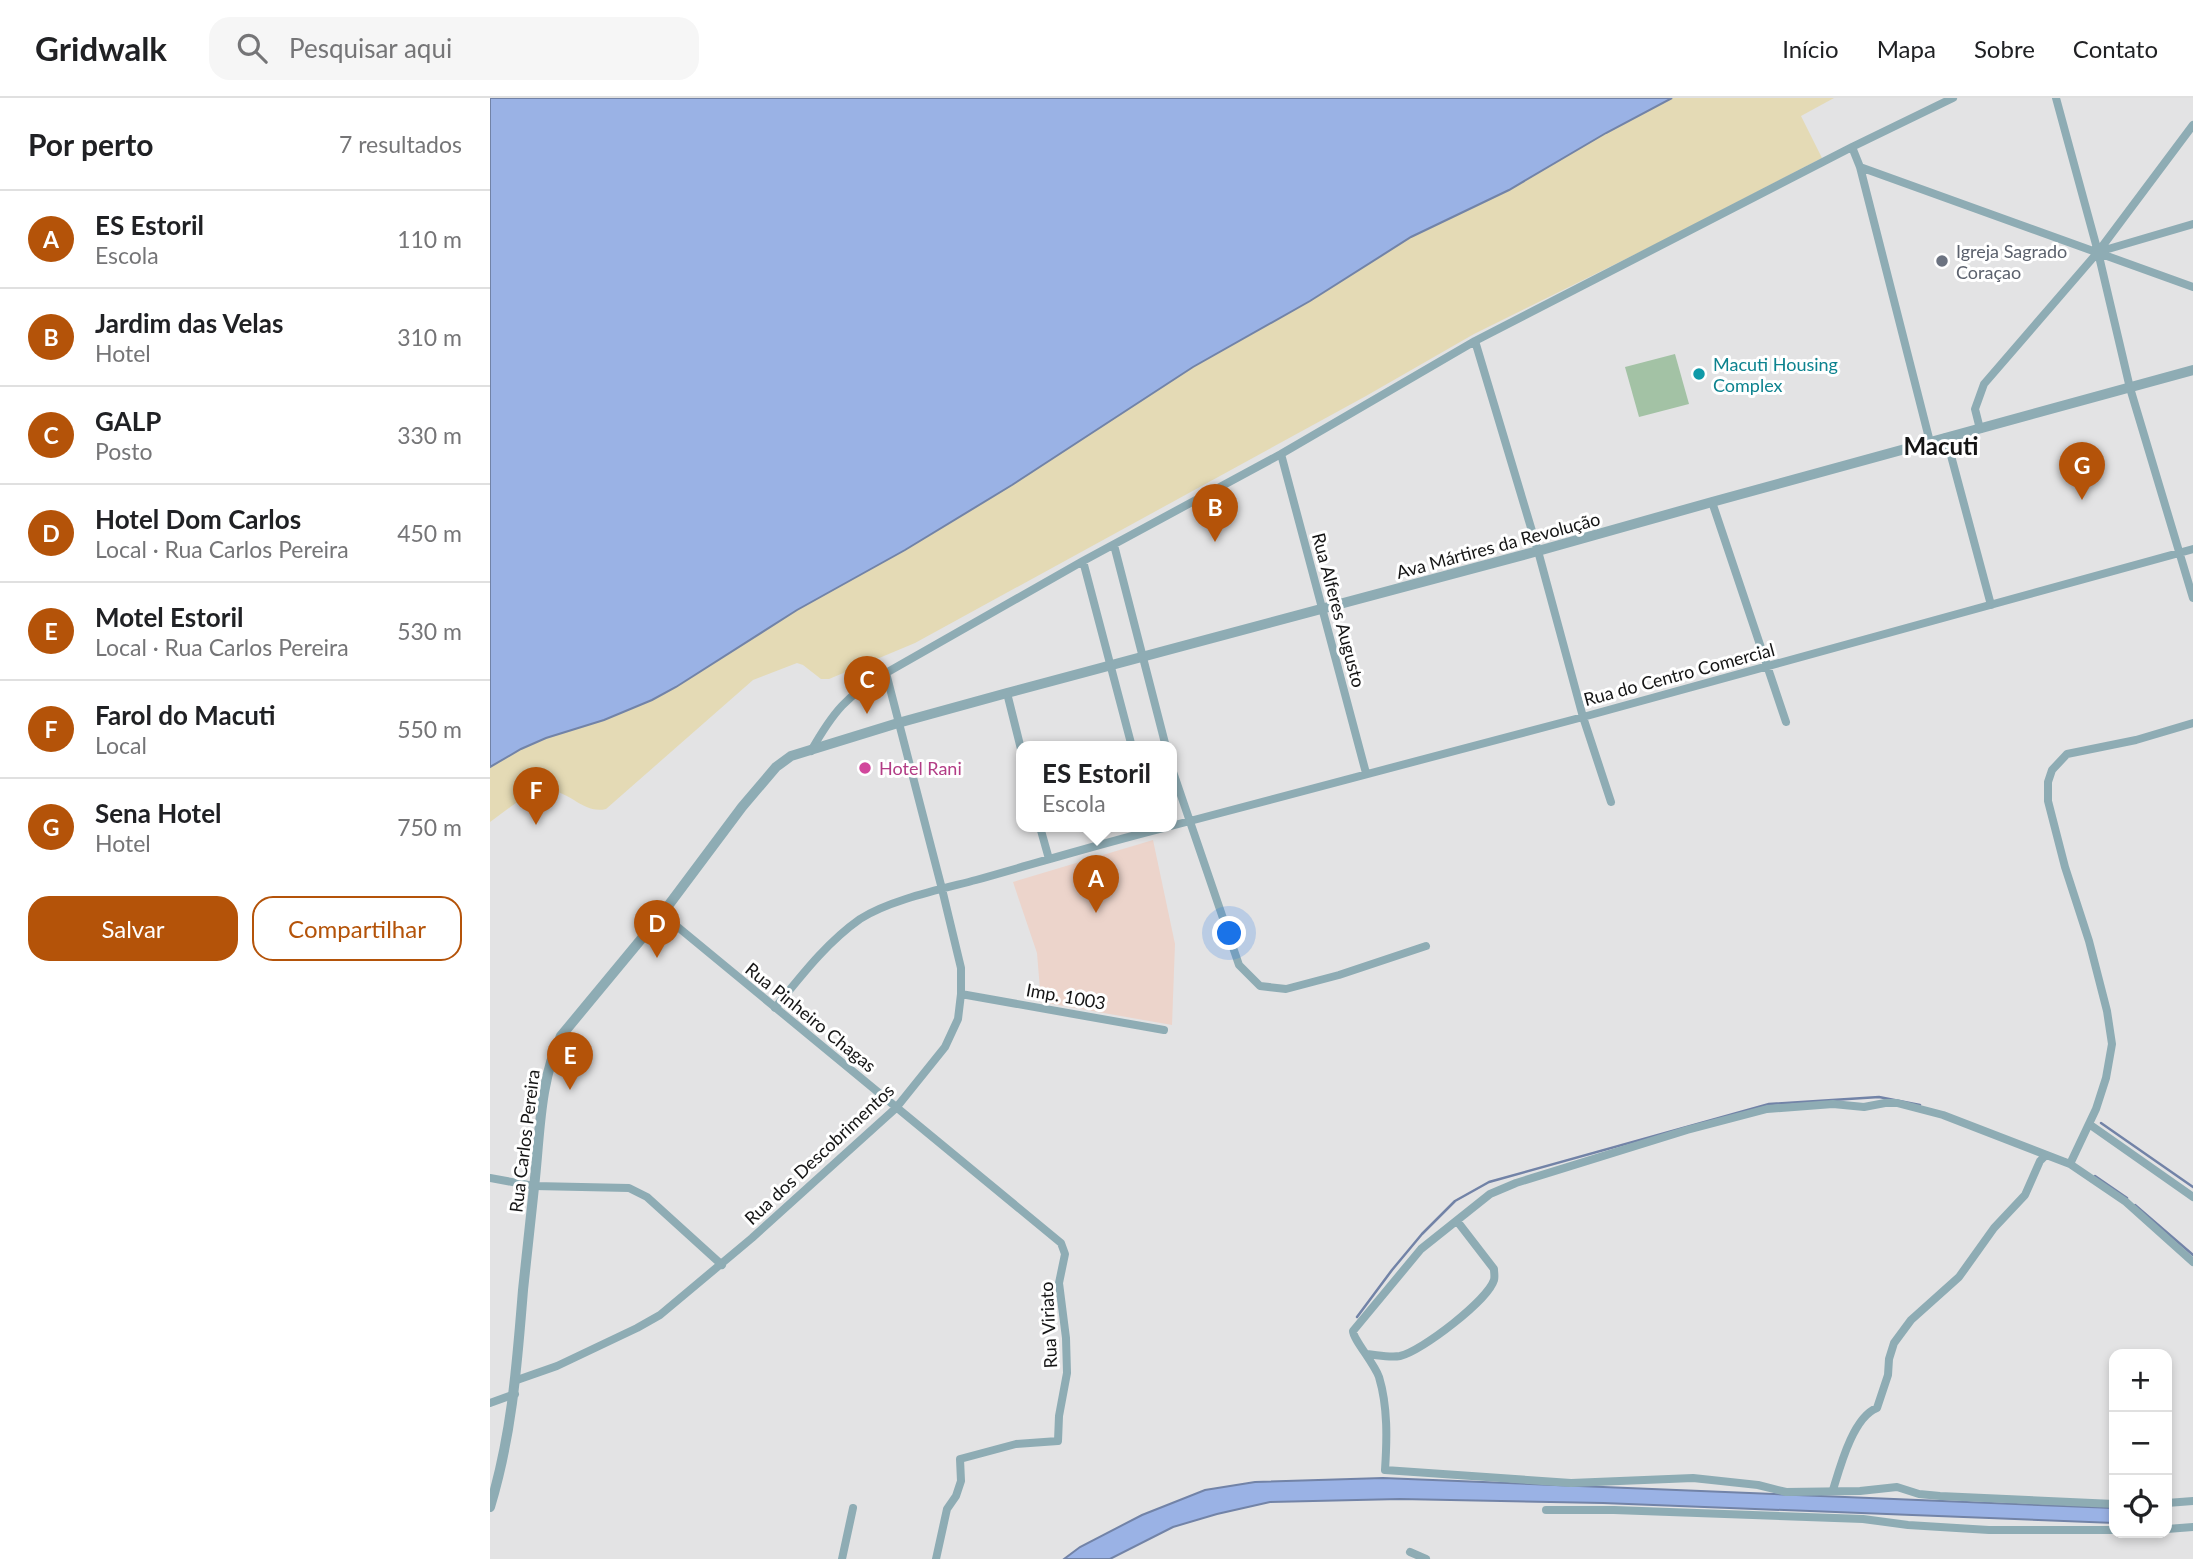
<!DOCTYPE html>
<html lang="pt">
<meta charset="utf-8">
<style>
body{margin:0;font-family:Lato,sans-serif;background:#f6f6f6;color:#202124}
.controls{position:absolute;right:21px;bottom:21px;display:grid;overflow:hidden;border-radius:14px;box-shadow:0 4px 10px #0003}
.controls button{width:63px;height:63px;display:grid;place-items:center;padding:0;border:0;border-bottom:2px solid #e0e0e0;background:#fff;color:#202124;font:35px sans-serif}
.you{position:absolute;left:740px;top:836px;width:24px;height:24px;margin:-18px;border:5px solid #fff;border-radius:50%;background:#1a73e8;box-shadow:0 0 0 10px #1a73e833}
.badge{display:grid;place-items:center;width:46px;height:46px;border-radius:50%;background:#b45309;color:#fff;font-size:23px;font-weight:700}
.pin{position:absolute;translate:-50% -58px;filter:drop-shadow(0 2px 4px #0008)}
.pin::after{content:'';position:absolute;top:37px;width:24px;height:21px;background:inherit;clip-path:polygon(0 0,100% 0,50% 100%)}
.popup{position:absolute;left:526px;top:643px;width:161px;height:91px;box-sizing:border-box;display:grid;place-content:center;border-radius:14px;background:#fff;filter:drop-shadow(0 2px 5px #0005);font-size:23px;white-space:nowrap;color:#757577}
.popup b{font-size:26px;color:#202124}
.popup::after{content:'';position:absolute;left:50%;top:100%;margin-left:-14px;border:14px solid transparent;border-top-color:#fff}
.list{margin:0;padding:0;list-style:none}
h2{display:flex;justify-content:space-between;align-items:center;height:91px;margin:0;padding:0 28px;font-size:30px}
h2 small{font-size:23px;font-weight:400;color:#757577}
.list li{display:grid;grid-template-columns:46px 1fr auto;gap:21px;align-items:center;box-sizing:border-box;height:98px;padding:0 28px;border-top:2px solid #e0e0e0}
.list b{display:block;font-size:26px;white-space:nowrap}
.list p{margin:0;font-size:23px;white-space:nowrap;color:#757577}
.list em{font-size:23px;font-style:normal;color:#757577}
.actions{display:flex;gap:14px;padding:21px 28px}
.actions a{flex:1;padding:16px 0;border:2px solid #b45309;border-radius:21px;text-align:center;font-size:24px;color:#b45309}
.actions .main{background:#b45309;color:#fff}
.icon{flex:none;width:38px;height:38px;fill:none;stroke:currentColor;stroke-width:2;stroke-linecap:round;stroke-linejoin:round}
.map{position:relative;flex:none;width:1703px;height:1461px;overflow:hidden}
header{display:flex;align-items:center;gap:42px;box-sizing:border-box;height:98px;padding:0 35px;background:#fff;border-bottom:2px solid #e0e0e0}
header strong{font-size:33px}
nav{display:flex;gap:38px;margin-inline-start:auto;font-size:24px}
.search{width:490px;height:63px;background:#f6f6f6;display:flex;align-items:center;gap:18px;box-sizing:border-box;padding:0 24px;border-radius:21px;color:#757577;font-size:26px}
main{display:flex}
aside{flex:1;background:#fff}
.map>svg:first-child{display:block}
</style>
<header>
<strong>Gridwalk</strong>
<div class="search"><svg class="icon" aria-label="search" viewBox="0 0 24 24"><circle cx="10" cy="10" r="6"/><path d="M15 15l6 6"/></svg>Pesquisar aqui</div>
<nav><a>Início</a><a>Mapa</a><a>Sobre</a><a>Contato</a></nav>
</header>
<main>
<aside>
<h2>Por perto<small>7 resultados</small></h2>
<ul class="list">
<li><span class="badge">A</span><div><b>ES Estoril</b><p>Escola</p></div><em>110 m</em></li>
<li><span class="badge">B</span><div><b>Jardim das Velas</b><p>Hotel</p></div><em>310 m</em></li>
<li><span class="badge">C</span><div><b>GALP</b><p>Posto</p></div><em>330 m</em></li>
<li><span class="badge">D</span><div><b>Hotel Dom Carlos</b><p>Local · Rua Carlos Pereira</p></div><em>450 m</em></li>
<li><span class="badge">E</span><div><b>Motel Estoril</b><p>Local · Rua Carlos Pereira</p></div><em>530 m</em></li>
<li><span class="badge">F</span><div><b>Farol do Macuti</b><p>Local</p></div><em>550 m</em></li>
<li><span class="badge">G</span><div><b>Sena Hotel</b><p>Hotel</p></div><em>750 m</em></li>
</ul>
<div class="actions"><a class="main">Salvar</a><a>Compartilhar</a></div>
</aside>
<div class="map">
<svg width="1703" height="1461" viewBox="0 0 1703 1461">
<rect width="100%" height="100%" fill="#e3e3e4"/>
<!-- education -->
<path fill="#ecd4cb" d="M663 742 685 846 682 927 551 904 547 855 523 784Z"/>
<!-- green -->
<path fill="#a3c2a5" d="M1185 256 1199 306 1149 319 1135 269Z"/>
<!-- sand -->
<path fill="#e4dab5" d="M1182 0H1344L1311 18 1332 60 1170 144 984 236 876 298 425 545 339 581H331L313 567 307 565 263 582 116 711C92 717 78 689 53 693 34 696 16 713 0 724V669L31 651 56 640 114 622 162 602 307 512 415 452 703 269 820 203 921 139 1019 92 1116 35Z"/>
<!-- water -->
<path fill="#9ab2e5" stroke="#7283a7" stroke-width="2" d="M0 0H1182L1116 35 1019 92 921 139 820 203 703 269 522 387 415 452 307 512 186 589 162 602 114 622 56 640 31 651 0 669Z
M893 1380 1624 1410V1425L1113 1405 910 1401 780 1404 727 1416 683 1429 620 1461H574L590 1449 652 1417 715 1392 765 1384Z"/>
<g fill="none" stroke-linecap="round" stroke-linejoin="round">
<!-- stream -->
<path stroke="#7283a7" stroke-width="2.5" d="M1611 1025 1703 1089
M1605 1078 1637 1100
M1645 1107 1703 1157
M867 1219 902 1172 932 1136 965 1103 999 1084 1279 1006 1389 999 1430 1007"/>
<!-- minor -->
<path stroke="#8eacb4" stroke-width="8" d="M1566 0 1608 154 1640 290 1703 500
M1362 49 1370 69 1440 344
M1370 69 1703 189
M1608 154 1703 126
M985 243 1048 453 1093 619 1121 704
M1490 331 1485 311 1494 286 1608 154 1703 27
M1456 339 1501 507
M791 356 876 675
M1222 404 1296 624
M624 447 676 649
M593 463 642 649
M517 595 531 651
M321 653C343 614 357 597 396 575L593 463 791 356 985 243 1362 49 1463 0
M681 668 749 867 770 888 796 891 849 877 936 848
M681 728 1093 619 1703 451
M550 729 559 761
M172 816 571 1145 575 1156 569 1185 576 1240 577 1275 569 1318 568 1343 526 1346 470 1361 471 1383 466 1398 457 1411 446 1461
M471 896 674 932
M285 910C311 878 336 845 370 821 399 802 452 791 486 782 550 764 613 745 677 729
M1599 1026 1703 1099
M1580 1066 1606 1011 1616 980 1622 946 1617 913 1599 843 1575 769 1558 703V684L1562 672 1577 656 1646 642 1703 625
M0 1080 44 1088 139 1090 157 1099 232 1167
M877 1256C888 1257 900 1260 910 1258 932 1253 998 1202 1004 1182 1005 1178 1004 1175 1004 1171L967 1123
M27 1282 67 1268 147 1230 170 1217 262 1140 406 1010 455 949 468 921 471 896V870L452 791 396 575
M0 1305 25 1296
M1343 1392C1350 1369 1363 1319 1387 1310L1398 1277 1399 1261 1404 1245 1421 1222 1469 1179 1504 1130 1535 1097 1550 1063 1556 1057
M1677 1405 1703 1403
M1624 1406 1450 1398 1429 1396 1407 1389 1370 1393 1296 1394 1268 1387 1203 1380 1081 1385 895 1372C897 1342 898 1309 889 1279 884 1265 863 1241 863 1233L931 1151 1000 1096 1026 1085 1197 1032 1277 1011 1343 1006 1374 1009 1395 1005H1407L1453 1017 1580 1066 1636 1104 1703 1164
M1056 1412H1124L1373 1421 1418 1427 1499 1432H1624
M1677 1431 1703 1429
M920 1454 936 1461
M352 1461 363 1410"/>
<!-- tertiary -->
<path stroke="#8eacb4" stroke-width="10" d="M0 1409C22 1337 27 1266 33 1192 37 1154 41 1117 45 1080 50 1032 50 982 71 938L172 816 252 709 286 669 301 658 408 625 517 595 1048 453 1222 404 1703 272"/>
</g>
<!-- markers -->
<circle fill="#6b7280" stroke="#fff" stroke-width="2.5" cx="1452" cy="163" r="7"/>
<circle fill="#0f9aa8" stroke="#fff" stroke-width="2.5" cx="1209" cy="276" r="7"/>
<circle fill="#d1479c" stroke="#fff" stroke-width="2.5" cx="375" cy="670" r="7"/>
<g text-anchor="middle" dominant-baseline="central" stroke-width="6" stroke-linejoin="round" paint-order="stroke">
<!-- worship labels -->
<g font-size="18" fill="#5b616d" stroke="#fff" text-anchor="start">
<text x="1466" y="153">Igreja Sagrado<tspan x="1466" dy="21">Coraçao</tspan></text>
</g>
<!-- culture labels -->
<g font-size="18" fill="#0d838f" stroke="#fff" text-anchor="start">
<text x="1223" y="266">Macuti Housing<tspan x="1223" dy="21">Complex</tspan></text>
</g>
<!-- street labels -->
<g font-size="18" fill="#151515" stroke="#fff">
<text transform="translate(1008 447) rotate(-15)">Ava Mártires da Revolução</text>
<text transform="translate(849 512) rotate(75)">Rua Alferes Augusto</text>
<text transform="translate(1189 576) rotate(-15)">Rua do Centro Comercial</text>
<text transform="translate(576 898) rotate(10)">Imp. 1003</text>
<text transform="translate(321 919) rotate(39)">Rua Pinheiro Chagas</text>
<text transform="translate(34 1043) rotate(-83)">Rua Carlos Pereira</text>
<text transform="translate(329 1056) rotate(-43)">Rua dos Descobrimentos</text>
<text transform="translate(558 1227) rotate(-93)">Rua Viriato</text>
</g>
<!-- hotel labels -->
<g font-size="18" fill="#b23c85" stroke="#fff" text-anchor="start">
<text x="389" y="670">Hotel Rani</text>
</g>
<!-- district labels -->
<g font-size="24" font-weight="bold" fill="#151515" stroke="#fff">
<text x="1451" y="347">Macuti</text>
</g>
</g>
</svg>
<div class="controls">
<button>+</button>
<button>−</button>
<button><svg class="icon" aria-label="locate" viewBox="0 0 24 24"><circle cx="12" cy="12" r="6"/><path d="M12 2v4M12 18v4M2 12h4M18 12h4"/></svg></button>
</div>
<div class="you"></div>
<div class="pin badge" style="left:606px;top:815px">A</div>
<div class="popup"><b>ES Estoril</b>Escola</div>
<div class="pin badge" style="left:725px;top:444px">B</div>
<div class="pin badge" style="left:377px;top:616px">C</div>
<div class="pin badge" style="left:167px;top:860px">D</div>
<div class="pin badge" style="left:80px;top:992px">E</div>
<div class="pin badge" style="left:46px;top:727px">F</div>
<div class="pin badge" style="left:1592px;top:402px">G</div>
</div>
</main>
